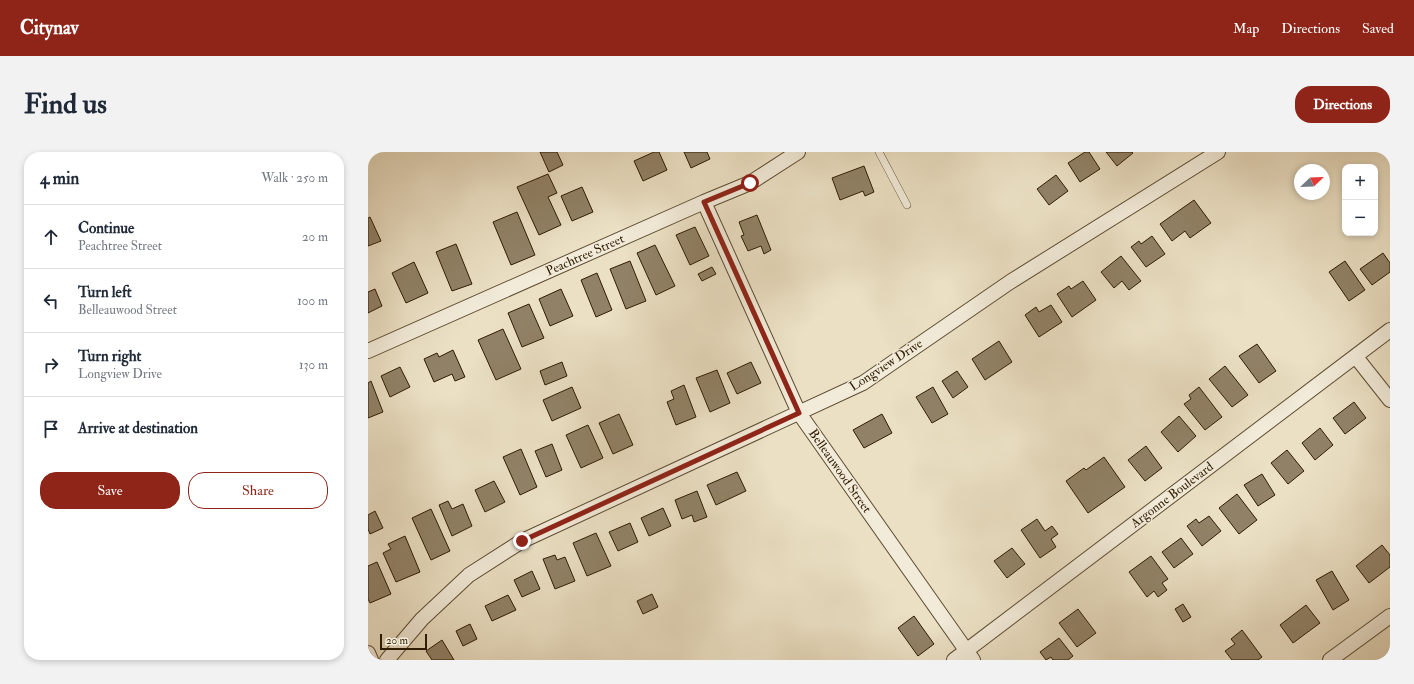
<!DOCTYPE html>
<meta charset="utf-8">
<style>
body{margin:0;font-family:"IM FELL Double Pica",serif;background:#f2f2f3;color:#1f2937}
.controls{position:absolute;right:12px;top:12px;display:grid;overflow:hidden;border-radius:8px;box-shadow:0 2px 6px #0003}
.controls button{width:36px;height:36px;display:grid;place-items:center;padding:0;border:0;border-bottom:1px solid #e0e1e3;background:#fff;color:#1f2937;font:20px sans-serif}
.compass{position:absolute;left:926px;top:12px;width:36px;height:36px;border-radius:50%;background:#fff;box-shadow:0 2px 6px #0003;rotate:67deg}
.scale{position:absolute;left:12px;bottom:10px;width:47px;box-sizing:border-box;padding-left:4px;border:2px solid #2f1c02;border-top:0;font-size:11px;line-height:14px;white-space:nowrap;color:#2f1c02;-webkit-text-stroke:3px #f2ebd9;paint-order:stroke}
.stop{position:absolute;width:12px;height:12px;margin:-9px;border:3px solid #8f2418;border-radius:50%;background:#fff}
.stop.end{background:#8f2418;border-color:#fff;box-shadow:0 1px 4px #0008}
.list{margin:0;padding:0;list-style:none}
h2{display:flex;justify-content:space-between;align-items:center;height:52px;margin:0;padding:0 16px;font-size:17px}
h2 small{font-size:13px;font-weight:400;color:#747a83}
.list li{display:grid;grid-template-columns:26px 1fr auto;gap:12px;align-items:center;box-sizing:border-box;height:64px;padding:0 16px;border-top:1px solid #e0e1e3}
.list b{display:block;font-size:15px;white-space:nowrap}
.list p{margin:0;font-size:13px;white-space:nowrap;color:#747a83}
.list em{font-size:13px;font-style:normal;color:#747a83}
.actions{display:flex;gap:8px;padding:12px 16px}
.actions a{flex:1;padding:9px 0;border:1px solid #8f2418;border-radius:16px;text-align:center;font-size:14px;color:#8f2418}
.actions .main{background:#8f2418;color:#fff}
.icon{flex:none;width:22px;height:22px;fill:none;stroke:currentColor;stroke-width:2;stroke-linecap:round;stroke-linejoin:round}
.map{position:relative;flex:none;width:1022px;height:508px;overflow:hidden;border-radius:16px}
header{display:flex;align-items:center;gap:24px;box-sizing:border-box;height:56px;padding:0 20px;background:#8f2418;color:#fff}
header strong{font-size:19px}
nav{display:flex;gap:22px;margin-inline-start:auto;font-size:14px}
.intro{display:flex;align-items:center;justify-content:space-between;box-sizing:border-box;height:96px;padding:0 24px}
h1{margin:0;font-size:28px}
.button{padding:10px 18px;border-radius:16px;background:#8f2418;color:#fff;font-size:14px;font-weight:700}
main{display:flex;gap:24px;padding:0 24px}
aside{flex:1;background:#fff;border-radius:16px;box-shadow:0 2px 6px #0003}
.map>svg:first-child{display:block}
</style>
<header>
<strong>Citynav</strong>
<nav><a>Map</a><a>Directions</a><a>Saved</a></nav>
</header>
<div class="intro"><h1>Find us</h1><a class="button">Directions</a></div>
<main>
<aside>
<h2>4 min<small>Walk · 250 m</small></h2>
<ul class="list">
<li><svg class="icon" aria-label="ahead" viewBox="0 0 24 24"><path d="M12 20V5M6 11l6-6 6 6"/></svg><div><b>Continue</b><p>Peachtree Street</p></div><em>20 m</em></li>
<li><svg class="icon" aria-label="left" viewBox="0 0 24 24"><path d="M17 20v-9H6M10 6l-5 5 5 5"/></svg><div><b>Turn left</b><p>Belleauwood Street</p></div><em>100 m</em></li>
<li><svg class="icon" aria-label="right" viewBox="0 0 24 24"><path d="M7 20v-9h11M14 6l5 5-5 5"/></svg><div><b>Turn right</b><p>Longview Drive</p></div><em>130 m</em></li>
<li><svg class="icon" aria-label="arrive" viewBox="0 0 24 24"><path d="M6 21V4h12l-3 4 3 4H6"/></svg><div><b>Arrive at destination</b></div></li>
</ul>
<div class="actions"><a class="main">Save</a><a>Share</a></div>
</aside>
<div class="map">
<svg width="1022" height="508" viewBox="0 0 1022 508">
<rect width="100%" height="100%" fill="#ebe0c4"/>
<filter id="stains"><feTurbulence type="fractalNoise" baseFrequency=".005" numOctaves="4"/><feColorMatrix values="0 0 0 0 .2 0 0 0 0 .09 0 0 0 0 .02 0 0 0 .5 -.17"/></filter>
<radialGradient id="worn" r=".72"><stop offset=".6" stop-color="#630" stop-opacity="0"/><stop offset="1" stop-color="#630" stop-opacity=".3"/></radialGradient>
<!-- building -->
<path fill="#918267" stroke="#2f1c02" d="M172 0H189L195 13 181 20Z
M286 0H291L299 18 275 29 266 9Z
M316 0H339L342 7 323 16Z
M717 0H721L732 17 712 30 700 11Z
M738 0H764L765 1 749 14Z
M496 14 506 40 497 44 495 39 472 48 464 26Z
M180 22 189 41 180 45 193 73 171 83 149 35Z
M688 23 700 39 681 53 669 37Z
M214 35 225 60 204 69 193 44Z
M826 48 843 71 822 86 817 79 804 89 792 72Z
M149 60 167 103 143 113 125 70Z
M389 63 403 98 396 102 393 94 380 99 373 84 376 83 371 70Z
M2 65 13 89 0 94V66Z
M327 75 341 104 322 113 308 83Z
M784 84 797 102 778 115 763 95 771 89 773 92Z
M88 92 104 132 84 139 68 100Z
M287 93 307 134 288 143 269 101Z
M1015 101 1022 111V120L1004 133 992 117Z
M753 104 773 129 761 138 754 129 746 136 733 120Z
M262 109 278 149 258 157 242 117Z
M977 109 997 138 981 149 961 120Z
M46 110 60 141 38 151 24 121Z
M344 115 348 122 334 129 330 122Z
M229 121 244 158 228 165 213 128Z
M715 129 728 148 704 165 689 142 701 134 703 137Z
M7 137 14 154 0 161V140Z
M193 137 205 164 182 174 171 147Z
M161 152 176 186 154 195 140 161Z
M683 153 694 170 671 185 657 163 668 155 671 160Z
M135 177 153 217 128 228 110 188Z
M631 189 644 210 617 228 604 207Z
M889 192 908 219 891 231 871 204Z
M85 198 97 225 87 229 84 222 66 230 56 207 69 201 71 205Z
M194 210 199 224 177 233 172 219Z
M383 210 393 231 369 242 359 221Z
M857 214 880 243 864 255 841 227Z
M32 215 42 235 22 245 13 224Z
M349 218 362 251 342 260 328 226Z
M589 219 600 235 585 246 574 229Z
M3 229 15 260 0 266V231Z
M316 233 328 265 308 273 299 250 306 247 303 239Z
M204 235 213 256 184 269 175 248Z
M565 235 580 262 564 271 548 245Z
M831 235 854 265 837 278 816 252 823 247 821 243Z
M986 250 998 266 977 282 965 266Z
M251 262 265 293 245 302 231 271Z
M514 262 524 281 496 296 485 278Z
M811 264 828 284 810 300 793 280Z
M220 273 235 306 213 316 198 283Z
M952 276 965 293 947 308 934 291Z
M184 292 194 318 178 325 167 299Z
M778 294 794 316 777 329 760 308Z
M153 297 169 335 152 343 135 305Z
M919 298 936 319 920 332 903 311Z
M736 305 757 335 720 361 698 329 716 316 718 318Z
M369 320 378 339 348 353 339 333Z
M894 322 907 343 890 354 876 333Z
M126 329 137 350 117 360 107 338Z
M329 339 339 365 326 370 324 363 314 367 307 348Z
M869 342 889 368 871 382 851 356Z
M80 349 84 357 95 352 104 374 84 384 71 353Z
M295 356 303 374 281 384 273 366Z
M63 357 82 399 63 408 44 366Z
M7 359 15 376 2 382 0 377V363Z
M841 364 853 379 834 394 819 374 828 367 831 371Z
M669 367 677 379 684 374 690 382 683 387 688 395 672 406 653 378Z
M262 371 270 390 250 399 241 380Z
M228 381 243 414 219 424 205 391Z
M37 384 52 420 28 430 15 401 23 397 20 392Z
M813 386 825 402 806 416 794 400Z
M1014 393 1022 403V415L1001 431 988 414Z
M644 396 657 412 639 426 626 409Z
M187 403 189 408 197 405 207 429 187 437 175 407Z
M783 404 800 427 794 431 799 438 790 445 786 439 779 445 761 420Z
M9 410 23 442 2 451 0 447V414Z
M164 419 172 437 154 445 146 428Z
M964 419 981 448 965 458 948 428Z
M284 442 290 455 275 462 269 449Z
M140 443 148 458 124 469 117 454Z
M815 452 823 465 815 470 807 457Z
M938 453 952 471 925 491 912 473Z
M710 457 728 481 709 495 691 471Z
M546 464 566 492 550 504 530 476Z
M102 472 109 487 95 494 88 479Z
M874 478 894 505 890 508H864L857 499 867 492 863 487Z
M691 486 705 504 700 508H685L683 505 678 508 672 500Z
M74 488 86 508H64L58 499Z"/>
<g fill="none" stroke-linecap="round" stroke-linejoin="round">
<!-- service casing -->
<g stroke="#5e4d32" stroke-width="8">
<path id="service" d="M511 0 539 53"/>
</g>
<!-- minor casing -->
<g stroke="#5e4d32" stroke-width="16">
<path id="minor" d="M336 50 431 261 605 508
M0 199 336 50 382 31 430 0
M988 205 1022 248
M0 501 3 508
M19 508 54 467 101 423 154 389 495 231 642 130 850 0
M586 508 1022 178
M962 508 1022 464"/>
</g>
<!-- service -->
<use href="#service" stroke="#f2ebd9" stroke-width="7"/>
<!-- minor -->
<use href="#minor" stroke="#f2ebd9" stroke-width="14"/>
</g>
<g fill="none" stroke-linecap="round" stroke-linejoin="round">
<!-- route -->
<path stroke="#8f2418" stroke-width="5" d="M154 389 431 261 336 50 382 31"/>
</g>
<g text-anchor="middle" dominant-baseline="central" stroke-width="3" stroke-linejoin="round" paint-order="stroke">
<!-- street labels -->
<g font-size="13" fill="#2f1c02" stroke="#f2ebd9">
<text transform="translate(217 103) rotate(-24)">Peachtree Street</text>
<text transform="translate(518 213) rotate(-33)">Longview Drive</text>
<text transform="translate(472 319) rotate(55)">Belleauwood Street</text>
<text transform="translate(804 343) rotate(-37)">Argonne Boulevard</text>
</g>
</g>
<rect width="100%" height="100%" filter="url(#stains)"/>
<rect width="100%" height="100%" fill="url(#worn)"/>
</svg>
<div class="controls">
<button>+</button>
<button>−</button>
</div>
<svg class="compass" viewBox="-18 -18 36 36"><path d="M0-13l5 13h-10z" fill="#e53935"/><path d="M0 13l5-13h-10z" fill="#747a83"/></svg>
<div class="scale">20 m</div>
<div class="stop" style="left:382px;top:31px"></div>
<div class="stop end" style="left:154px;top:389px"></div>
</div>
</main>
